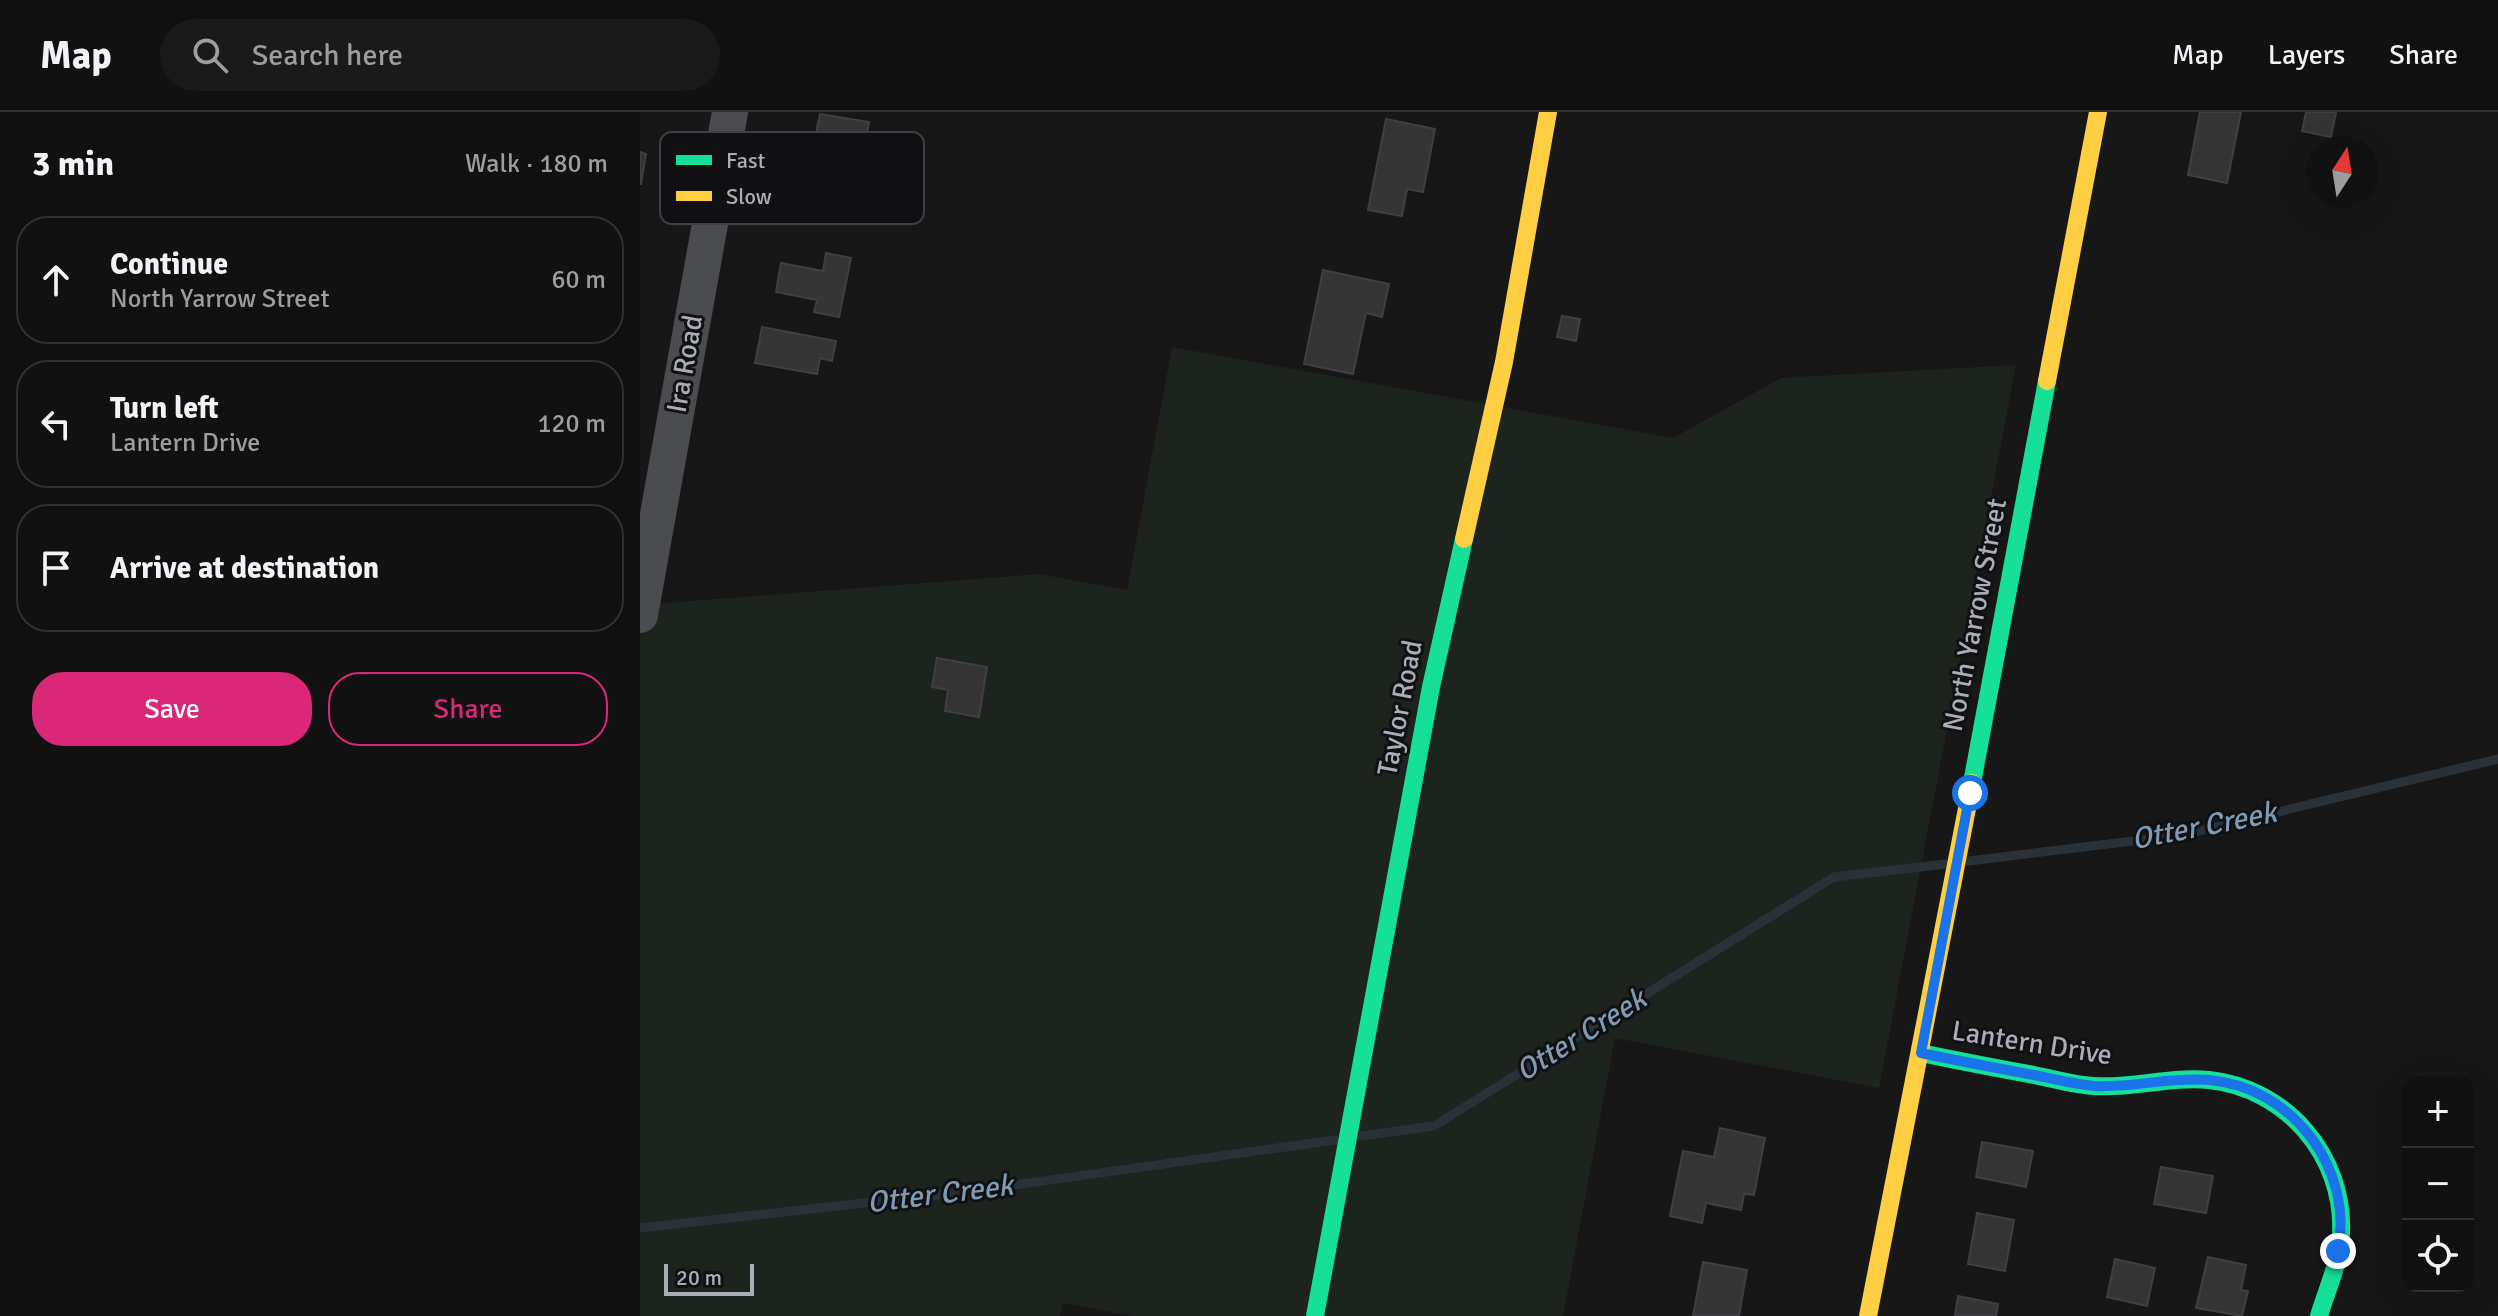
<!DOCTYPE html>
<meta charset="utf-8">
<style>
body{margin:0;font-family:Signika,sans-serif;background:#1a1a1a;color:#f1f3f6}
.controls{position:absolute;right:24px;bottom:24px;display:grid;overflow:hidden;border-radius:16px;box-shadow:0 8px 32px #0002}
.controls button{width:72px;height:72px;display:grid;place-items:center;padding:0;border:0;border-bottom:2px solid #303131;background:#111;color:#f1f3f6;font:40px sans-serif}
.compass{position:absolute;left:1666px;top:24px;width:72px;height:72px;border-radius:50%;background:#111;box-shadow:0 8px 32px #0002;rotate:12deg}
.scale{position:absolute;left:24px;bottom:20px;width:90px;box-sizing:border-box;padding-left:8px;border:4px solid #a8adb8;border-top:0;font-size:22px;line-height:28px;white-space:nowrap;color:#a8adb8;-webkit-text-stroke:6px #111113;paint-order:stroke}
.stop{position:absolute;width:24px;height:24px;margin:-18px;border:6px solid #1a73e8;border-radius:50%;background:#fff}
.stop.end{background:#1a73e8;border-color:#fff;box-shadow:0 2px 8px #0008}
.list{margin:0;padding:0;list-style:none}
h2{display:flex;justify-content:space-between;align-items:center;height:104px;margin:0;padding:0 32px;font-size:34px}
h2 small{font-size:26px;font-weight:400;color:#9c9d9f}
.list li{display:grid;grid-template-columns:52px 1fr auto;gap:24px;align-items:center;box-sizing:border-box;height:128px;margin:0 16px 16px;padding:0 16px;border:2px solid #303131;border-radius:32px}
.list b{display:block;font-size:30px;white-space:nowrap}
.list p{margin:0;font-size:26px;white-space:nowrap;color:#9c9d9f}
.list em{font-size:26px;font-style:normal;color:#9c9d9f}
.actions{display:flex;gap:16px;padding:24px 32px}
.actions a{flex:1;padding:18px 0;border:2px solid #db2777;border-radius:32px;text-align:center;font-size:28px;color:#db2777}
.actions .main{background:#db2777;color:#fff}
.icon{flex:none;width:44px;height:44px;fill:none;stroke:currentColor;stroke-width:2;stroke-linecap:round;stroke-linejoin:round}
.map{position:relative;flex:none;width:1858px;height:1204px;overflow:hidden}
header{display:flex;align-items:center;gap:48px;box-sizing:border-box;height:112px;padding:0 40px;background:#111;border-bottom:2px solid #303131}
header strong{font-size:38px}
nav{display:flex;gap:44px;margin-inline-start:auto;font-size:28px}
.search{width:560px;height:72px;background:#1a1a1a;display:flex;align-items:center;gap:20px;box-sizing:border-box;padding:0 28px;border-radius:44px;color:#9c9d9f;font-size:30px}
main{display:flex}
aside{flex:1;background:#111}
.map>svg:first-child{display:block}
</style>
<header>
<strong>Map</strong>
<div class="search"><svg class="icon" aria-label="search" viewBox="0 0 24 24"><circle cx="10" cy="10" r="6"/><path d="M15 15l6 6"/></svg>Search here</div>
<nav><a>Map</a><a>Layers</a><a>Share</a></nav>
</header>
<main>
<aside>
<h2>3 min<small>Walk · 180 m</small></h2>
<ul class="list">
<li><svg class="icon" aria-label="ahead" viewBox="0 0 24 24"><path d="M12 20V5M6 11l6-6 6 6"/></svg><div><b>Continue</b><p>North Yarrow Street</p></div><em>60 m</em></li>
<li><svg class="icon" aria-label="left" viewBox="0 0 24 24"><path d="M17 20v-9H6M10 6l-5 5 5 5"/></svg><div><b>Turn left</b><p>Lantern Drive</p></div><em>120 m</em></li>
<li><svg class="icon" aria-label="arrive" viewBox="0 0 24 24"><path d="M6 21V4h12l-3 4 3 4H6"/></svg><div><b>Arrive at destination</b></div></li>
</ul>
<div class="actions"><a class="main">Save</a><a>Share</a></div>
</aside>
<div class="map">
<svg width="1858" height="1204" viewBox="0 0 1858 1204">
<rect width="100%" height="100%" fill="#171717"/>
<!-- green -->
<path fill="#1d241e" d="M532 235 1033 326 1141 266 1376 253 1239 976 975 926 923 1204H494L423 1191 420 1204H0V493L399 462 487 478Z"/>
<g fill="none" stroke-linecap="round" stroke-linejoin="round">
<!-- stream -->
<path stroke="#2a3239" stroke-width="9" d="M1329 749 1542 723 1858 647
M721 1024 794 1014 1194 765 1306 752
M0 1116 331 1079 695 1028"/>
</g>
<!-- building -->
<path fill="#353536" stroke="#3f4043" stroke-width="2" d="M1560 0H1601L1587 71 1548 63Z
M1666 0H1696L1691 25 1662 19Z
M180 2 229 10 223 45 173 36Z
M746 7 795 17 783 80 767 77 762 104 728 98Z
M0 40 6 42 1 72H0Z
M186 141 211 146 199 205 174 200 177 188 136 180 141 151 183 159Z
M683 158 749 172 742 205 726 201 713 262 664 252Z
M922 204 940 207 936 229 917 225Z
M122 215 196 229 192 249 180 246 177 262 115 251Z
M297 546 347 555 339 605 305 599 308 578 292 575Z
M1080 1016 1125 1026 1114 1083 1104 1082 1101 1098 1066 1091 1062 1111 1030 1104 1043 1039 1074 1045Z
M1342 1030 1393 1039 1386 1075 1336 1065Z
M1521 1055 1573 1064 1566 1101 1514 1092Z
M1337 1101 1374 1108 1365 1159 1328 1152Z
M1568 1145 1606 1153 1601 1178 1608 1179 1602 1204 1556 1196Z
M1475 1147 1515 1156 1507 1194 1467 1185Z
M1063 1150 1107 1158 1099 1204H1053Z
M1318 1184 1358 1192 1356 1204H1315Z"/>
<g fill="none" stroke-linecap="round" stroke-linejoin="round">
<!-- street -->
<path stroke="#4b4c50" stroke-width="36" d="M0 503 90 0"/>
<!-- fast -->
<path stroke="#16e098" stroke-width="18" d="M1332 671 1407 269
M1281 941C1319 949 1356 956 1394 963 1414 967 1434 973 1454 974 1492 977 1530 964 1569 968 1646 976 1705 1044 1701 1122 1700 1150 1687 1177 1679 1204
M675 1204 791 575 824 427"/>
<!-- slow -->
<path stroke="#ffcf43" stroke-width="18" d="M1407 269 1458 0
M824 427 864 250 908 0
M1228 1204 1332 671"/>
</g>
<g fill="none" stroke-linecap="round" stroke-linejoin="round">
<!-- route -->
<path stroke="#1a73e8" stroke-width="10" d="M1330 681 1281 941C1319 949 1356 956 1394 963 1414 967 1434 972 1454 974 1492 976 1530 965 1569 968 1653 975 1714 1057 1698 1139"/>
</g>
<g text-anchor="middle" dominant-baseline="central" stroke-width="6" stroke-linejoin="round" paint-order="stroke">
<!-- street labels -->
<g font-size="28" fill="#a8adb8" stroke="#111113">
<text transform="translate(45 252) rotate(-80)">Ira Road</text>
<text transform="translate(1335 503) rotate(-79)">North Yarrow Street</text>
<text transform="translate(760 596) rotate(-79)">Taylor Road</text>
<text transform="translate(1392 931) rotate(9)">Lantern Drive</text>
</g>
<!-- water labels -->
<g font-size="30" font-style="italic" fill="#7f9bb3" stroke="#111113">
<text transform="translate(1564 714) rotate(-11)">Otter Creek</text>
<text transform="translate(941 923) rotate(-32)">Otter Creek</text>
<text transform="translate(300 1082) rotate(-7)">Otter Creek</text>
</g>
</g>
<!-- legend -->
<rect x="20" y="20" width="264" height="92" rx="12" fill="#111113" stroke="#3e4045" stroke-width="2"/>
<rect x="36" y="43" width="36" height="10" fill="#16e098"/>
<rect x="36" y="79" width="36" height="10" fill="#ffcf43"/>
<g font-size="22" fill="#a8adb8">
<text x="86" y="56">Fast</text>
<text x="86" y="92">Slow</text>
</g>
</svg>
<div class="controls">
<button>+</button>
<button>−</button>
<button><svg class="icon" aria-label="locate" viewBox="0 0 24 24"><circle cx="12" cy="12" r="6"/><path d="M12 2v4M12 18v4M2 12h4M18 12h4"/></svg></button>
</div>
<svg class="compass" viewBox="-18 -18 36 36"><path d="M0-13l5 13h-10z" fill="#e53935"/><path d="M0 13l5-13h-10z" fill="#9c9d9f"/></svg>
<div class="scale">20 m</div>
<div class="stop" style="left:1330px;top:681px"></div>
<div class="stop end" style="left:1698px;top:1139px"></div>
</div>
</main>
